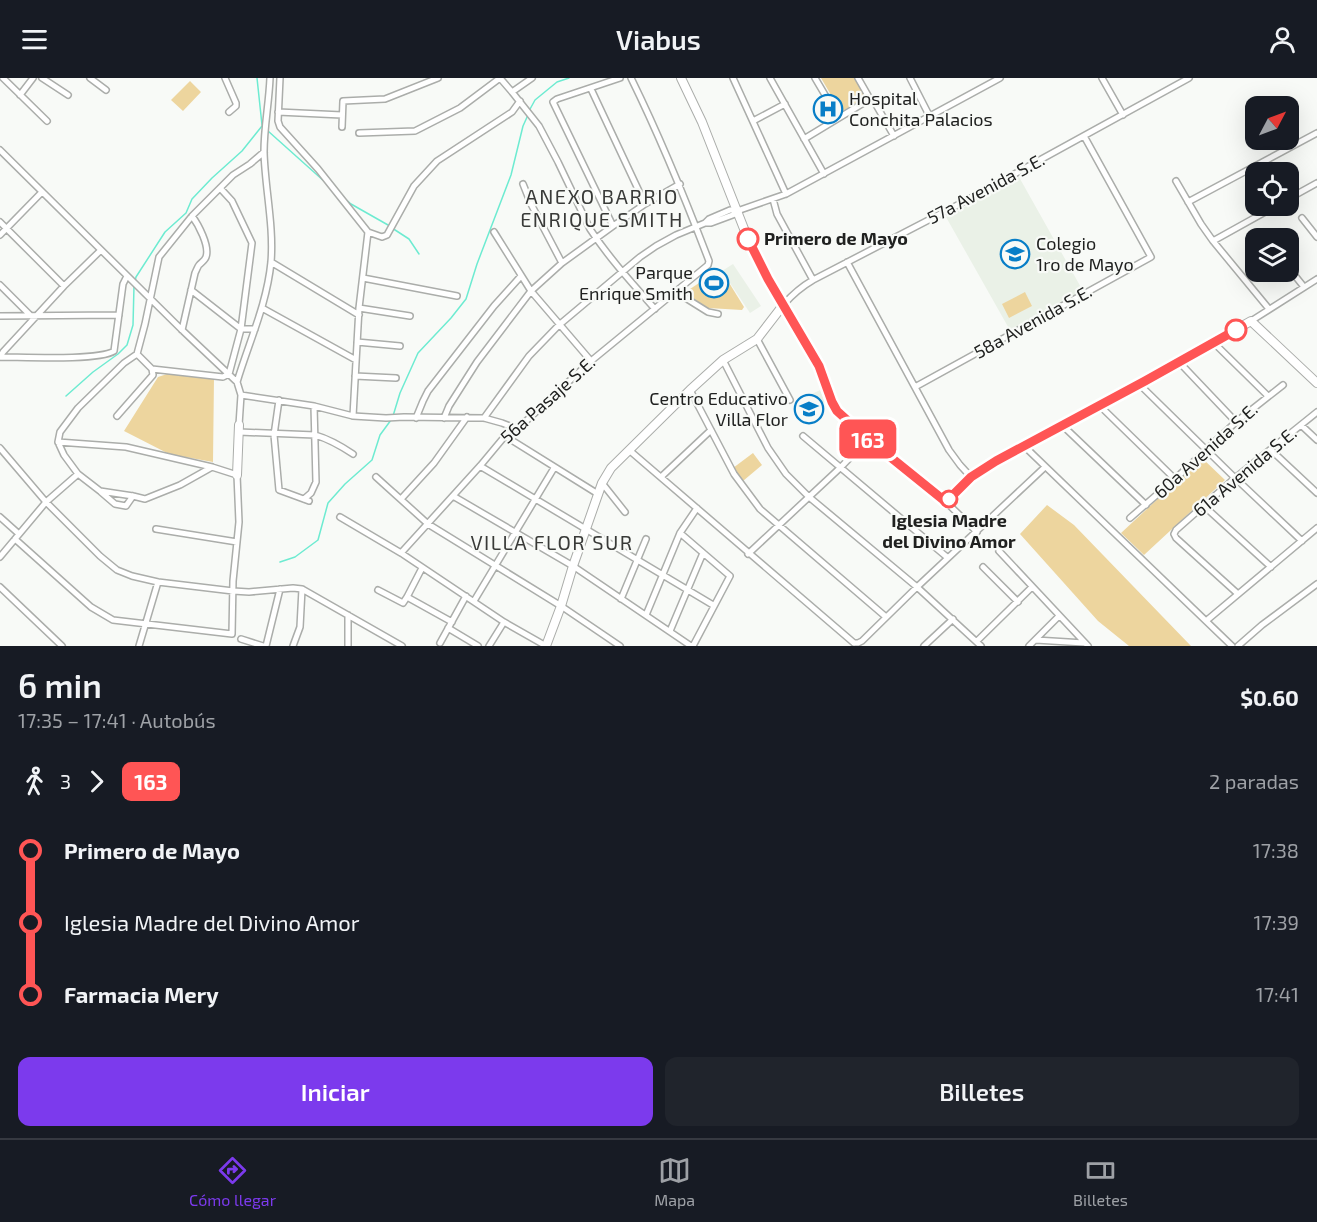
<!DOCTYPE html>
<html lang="es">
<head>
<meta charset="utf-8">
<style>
	:root { --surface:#171b24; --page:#20242c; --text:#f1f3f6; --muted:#9ea1a6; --line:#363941; --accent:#7c3aed }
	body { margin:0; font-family:"Exo 2",sans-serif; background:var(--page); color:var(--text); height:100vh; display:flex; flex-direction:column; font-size:22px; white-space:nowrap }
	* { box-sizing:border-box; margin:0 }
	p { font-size:20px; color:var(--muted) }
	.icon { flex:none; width:33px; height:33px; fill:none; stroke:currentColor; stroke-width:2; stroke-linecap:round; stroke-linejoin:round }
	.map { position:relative; height:568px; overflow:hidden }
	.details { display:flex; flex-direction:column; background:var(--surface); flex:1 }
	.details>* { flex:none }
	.badge { padding:0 12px; border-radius:9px; font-size:21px; line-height:39px }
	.needle { width:39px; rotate:49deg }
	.controls { position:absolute; left:1245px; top:18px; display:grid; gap:12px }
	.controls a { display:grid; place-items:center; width:54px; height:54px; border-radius:12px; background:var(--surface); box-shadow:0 6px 24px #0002; font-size:30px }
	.map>.badge { position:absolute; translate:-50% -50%; box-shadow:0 0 0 3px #fff }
	.legs { display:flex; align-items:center; gap:9px; height:66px; padding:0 18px; font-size:20px }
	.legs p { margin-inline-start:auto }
	.overview { display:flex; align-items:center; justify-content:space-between; height:102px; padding:0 18px }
	h1 { font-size:33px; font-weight:600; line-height:45px }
	.cta { display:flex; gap:12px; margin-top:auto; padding:12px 18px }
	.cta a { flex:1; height:69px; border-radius:12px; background:var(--accent); color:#fff; font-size:24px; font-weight:600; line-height:69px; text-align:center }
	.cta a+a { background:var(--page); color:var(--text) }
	ul { padding:0 18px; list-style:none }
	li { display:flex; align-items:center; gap:21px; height:72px; font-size:22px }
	li i { display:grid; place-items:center; width:9px; height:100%; margin:0 8px; background:currentColor }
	li i::after { content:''; width:15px; height:15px; margin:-8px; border:4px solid; border-radius:50%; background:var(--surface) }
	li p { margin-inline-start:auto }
	li:first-child i { background:linear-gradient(#0000 50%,currentColor 0) }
	li:last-child i { background:linear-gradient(currentColor 50%,#0000 0) }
	header { display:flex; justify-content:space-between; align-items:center; height:78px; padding:0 18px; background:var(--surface); font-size:27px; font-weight:600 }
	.tabs { display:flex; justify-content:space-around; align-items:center; height:84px; border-top:2px solid var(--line); background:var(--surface); font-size:16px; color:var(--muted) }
	.tabs a { display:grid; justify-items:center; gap:3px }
	.tabs .active { color:var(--accent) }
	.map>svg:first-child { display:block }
	.built { fill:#eaf1e7 }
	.green { fill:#edd59e }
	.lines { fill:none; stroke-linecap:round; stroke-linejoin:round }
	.stream { stroke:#6debd1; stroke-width:1.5 }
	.street-casing { stroke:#abadaa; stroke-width:8 }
	.secondary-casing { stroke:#abadaa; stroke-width:10 }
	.street { stroke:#fff; stroke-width:5 }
	.secondary { stroke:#fff; stroke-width:8 }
	.line-1-casing { stroke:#fff; stroke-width:14 }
	.line-1 { stroke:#f55; stroke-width:9 }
	.stop-1-dot { fill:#fff; stroke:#f55; stroke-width:3 }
	.labels { text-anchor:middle; stroke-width:4.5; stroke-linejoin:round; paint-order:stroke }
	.poi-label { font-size:18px; fill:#202120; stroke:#f8faf7; text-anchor:start }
	.street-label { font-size:18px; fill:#202120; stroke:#f8faf7 }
	.stop-label { font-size:18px; font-weight:bold; fill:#202120; stroke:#f8faf7; text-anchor:start }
	.neighbourhood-label { font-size:20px; letter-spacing:1.5px; fill:#393a38; stroke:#f8faf7 }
</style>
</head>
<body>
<header><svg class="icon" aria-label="menu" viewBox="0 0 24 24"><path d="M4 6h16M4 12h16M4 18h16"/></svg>Viabus<svg class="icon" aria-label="person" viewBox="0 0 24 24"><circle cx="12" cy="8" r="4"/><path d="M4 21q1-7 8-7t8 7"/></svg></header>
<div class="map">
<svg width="1317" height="568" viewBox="0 0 1317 568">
	<rect width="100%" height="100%" fill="#f8faf7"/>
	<path class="built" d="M1019 99 1083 213 1011 254 946 139Z
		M733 186 761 228 750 235 722 193Z
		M820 312 825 324 807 338 798 323Z"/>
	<path class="green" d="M821 0H855L866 19 841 34Z
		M190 3 201 14 183 33 171 22Z
		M714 195H723L744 229 742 232 708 230 684 215Z
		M1025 214 1032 228 1009 240 1002 226Z
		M173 294 214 299 213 384 169 376 124 353 158 299Z
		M753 375 762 387 743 403 733 390Z
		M1202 380 1225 402 1144 477 1121 455Z
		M1047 427 1074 447 1191 568H1129L1098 543 1020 456Z"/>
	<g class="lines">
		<path class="stream" d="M257 0 262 47
			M529 33 535 22 557 4 569 0
			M268 53 325 104
			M344 120 351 126 388 147
			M392 150 409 161 419 176
			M135 203 136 199 165 154 186 135 192 121 212 100 242 73 262 48
			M66 318 93 294 118 276 127 267 133 247 134 208
			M393 338 400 315 418 275 451 240 466 221 477 186 511 97 523 48 528 37
			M280 484 295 479 318 462 328 425 345 406 372 382 380 357 391 342"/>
		<g class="street-casing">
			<path id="street" d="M3 0 47 43
				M42 0 68 17
				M90 0 106 12
				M225 0 236 25V28L229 34
				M280 0 278 43 280 49 318 91 368 154 382 159 387 157 414 108 437 83 512 34 520 23
				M500 0 512 14 539 48 558 84 590 151C609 180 632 205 655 231
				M733 0 786 116
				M770 0 824 96
				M815 0 838 39
				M858 0 870 21 875 25 894 58
				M910 0 930 39
				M1102 0 1123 37
				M591 11 645 126
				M512 14 532 0
				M20 17 33 0
				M278 34 342 37
				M753 43 785 26
				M342 49 343 23 385 21 438 0
				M359 55 415 53 460 30 500 0
				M804 61 870 21
				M0 72 182 252 237 304 241 317 239 347
				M1176 103 1201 146 1213 163 1269 231
				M523 106 531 126 562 185
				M773 121 777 136 813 202
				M1288 121 1317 105
				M1188 124 1317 55
				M1302 140 1317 159
				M0 144 64 208
				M705 145H711L738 135 740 132 786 116 1000 0
				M613 148 553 24 557 21 620 0
				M494 154 531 213 591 283
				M0 157 42 114
				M1213 163 1276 128
				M271 184 359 237
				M847 184 949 372 960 387 971 399
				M1288 189 1304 209
				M363 200 457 218
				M0 207 30 237
				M191 212 241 251H255
				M676 214 708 234 718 236
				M784 226C793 216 801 209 813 202L969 121 1189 0
				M262 230 356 282
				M359 230 410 238
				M0 238 119 237
				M1251 243 1317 201
				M182 252 195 195C196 193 198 188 199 187 202 184 205 182 206 179 210 168 198 146 192 138
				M757 261 790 322
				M357 264 400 268
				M1214 265 1268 318
				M137 276 152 291 223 299 229 296 241 251 252 165 232 123 220 110
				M0 279C23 279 98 283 114 273L123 206 127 198
				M0 279 3 274 64 208 101 172
				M723 282 768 370 786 396 809 419 917 509 981 568
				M1179 284 1236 344
				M355 298 396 300
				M237 304C249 264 267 226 271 184 274 148 265 110 264 74 264 49 269 25 270 0
				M1139 306 1232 397 1302 463
				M915 309 1151 179 1084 58
				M690 312 734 396 760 431 886 539
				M241 317 314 328 353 338 386 340 404 339 484 340 502 345 515 350
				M279 322 274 357 279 412 309 423
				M1099 327 1175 401
				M117 338 153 297 152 291
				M353 338 359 230 368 154
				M416 340 423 323 428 313 494 228 521 198
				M444 340 449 328 477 284 531 213 562 185 613 148 645 126 680 106
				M484 340 529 278 559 247 640 179 656 168 676 157 705 145 709 141 730 132H740
				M1062 347 1146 427
				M1301 347 1317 362
				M239 354 315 357C329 361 341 368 353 376
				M505 358 598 416
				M803 358 948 480
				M1023 367 1232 568
				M0 370 46 424 100 478 117 492 132 498 158 504 233 513 249 514 293 510 302 511 402 568
				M629 372 854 565
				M1271 372 1317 415
				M480 388 713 527
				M212 389 180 407 145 421 133 418 100 413 78 396 64 377 58 364 60 354 78 330 124 285 137 276 145 246 159 179 192 138 233 97 250 86 264 74
				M376 399 428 446 561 528 620 568
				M661 399 711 352
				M602 405 625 434
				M101 414 115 426 126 428 133 418
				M453 418 573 488 691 568
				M304 421 311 415 316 404 314 328
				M401 421 434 385 467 339
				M946 424 977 454
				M1204 428 1271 489
				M0 439 19 456
				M340 439 401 475 504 544 546 568
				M1130 440 1175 401 1236 344 1283 307
				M156 451 237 464
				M680 455 730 498 693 568
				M15 461 91 529 113 542 232 556 233 503 239 444 237 397 212 389 126 369 58 364
				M999 473 1088 568
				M401 475 480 388 505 358 525 344 591 283 708 187 709 183C685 120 661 61 631 0
				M748 476 841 389 868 361
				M0 479 46 424 78 396
				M983 489 1018 524
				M0 509 62 568
				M378 512 403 525 407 519 422 490
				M1238 516 1176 460 1174 456 1176 452 1235 400 1317 334
				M407 519 452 544
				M621 521 646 461
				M474 523 554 390
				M348 537V568
				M646 537 680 455 697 430
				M1206 543 1317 450
				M448 550 478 568
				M670 553 703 475
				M241 561 263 568
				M1036 562 1084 565
				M977 563 1032 509
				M440 565 466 518
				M854 565H858L862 563 917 509 1045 389
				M139 568 158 504
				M266 568 280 511
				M293 568 300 549 302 511
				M489 568 504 544
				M924 568 953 541
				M1029 568 1059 538
				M1238 568 1262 547 1317 506"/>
		</g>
		<g class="secondary-casing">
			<path id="secondary" d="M681 0 702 44 748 161 775 213 784 226 819 288 832 324 837 333 868 361 946 424 971 399 996 383 1145 303 1251 243 1317 305
				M237 397 239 347
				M546 568 561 528 573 488 602 405 611 390 690 312 723 282 757 261 784 226"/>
		</g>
		<use href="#street" class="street"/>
		<use href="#secondary" class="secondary"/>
	</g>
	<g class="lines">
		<g class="line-1-casing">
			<path id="line-1" d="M748 161 768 201 819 288 832 324 837 333 868 361 946 424 971 399 996 383 1145 303 1236 252"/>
		</g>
		<use href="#line-1" class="line-1"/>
	</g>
	<defs>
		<g id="hospital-ring" transform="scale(1.5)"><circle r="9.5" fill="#f8faf7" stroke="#087ec7" stroke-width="1.5"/><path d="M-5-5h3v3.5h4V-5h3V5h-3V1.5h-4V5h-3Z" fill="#087ec7"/></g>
		<g id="school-ring" transform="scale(1.5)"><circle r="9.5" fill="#f8faf7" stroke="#087ec7" stroke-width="1.5"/><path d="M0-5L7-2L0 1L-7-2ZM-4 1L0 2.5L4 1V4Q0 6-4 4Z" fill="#087ec7"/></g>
		<g id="stadium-ring" transform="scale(1.5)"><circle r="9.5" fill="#f8faf7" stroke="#087ec7" stroke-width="1.5"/><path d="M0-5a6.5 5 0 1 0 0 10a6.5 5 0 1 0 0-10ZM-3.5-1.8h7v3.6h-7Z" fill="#087ec7"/></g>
	</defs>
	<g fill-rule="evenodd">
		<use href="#hospital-ring" x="828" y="31"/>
		<use href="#school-ring" x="1015" y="176"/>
		<use href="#stadium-ring" x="714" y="205"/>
		<use href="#school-ring" x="809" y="331"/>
	</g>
	<g class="stop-1-dot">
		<circle cx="748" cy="161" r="10"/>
		<circle cx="1236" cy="252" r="10"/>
		<circle cx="949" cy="421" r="8"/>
	</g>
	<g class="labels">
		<g class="poi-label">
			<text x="849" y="27">Hospital<tspan x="849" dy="21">Conchita Palacios</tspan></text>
			<text x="1036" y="172">Colegio<tspan x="1036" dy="21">1ro de Mayo</tspan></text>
			<text x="693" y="201" text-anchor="end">Parque<tspan x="693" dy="21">Enrique Smith</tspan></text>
			<text x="788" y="327" text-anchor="end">Centro Educativo<tspan x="788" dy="21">Villa Flor</tspan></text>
		</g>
		<g class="street-label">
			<text transform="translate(986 111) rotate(-28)" y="6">57a Avenida S.E.</text>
			<text transform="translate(1033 244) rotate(-29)" y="6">58a Avenida S.E.</text>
			<text transform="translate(548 322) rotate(-42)" y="6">56a Pasaje S.E.</text>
			<text transform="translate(1206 373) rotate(-42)" y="6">60a Avenida S.E.</text>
			<text transform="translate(1245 394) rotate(-40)" y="6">61a Avenida S.E.</text>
		</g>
		<g class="stop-label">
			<text x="764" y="167">Primero de Mayo</text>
			<text x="949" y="449" text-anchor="middle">Iglesia Madre<tspan x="949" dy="21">del Divino Amor</tspan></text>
		</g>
		<g class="neighbourhood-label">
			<text x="602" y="126">ANEXO BARRIO<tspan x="602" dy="23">ENRIQUE SMITH</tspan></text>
			<text x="552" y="472">VILLA FLOR SUR</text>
		</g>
	</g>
</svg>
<div class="controls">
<a><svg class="needle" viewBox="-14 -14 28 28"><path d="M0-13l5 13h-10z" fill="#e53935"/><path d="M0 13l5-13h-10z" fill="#9ea1a6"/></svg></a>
<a><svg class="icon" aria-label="locate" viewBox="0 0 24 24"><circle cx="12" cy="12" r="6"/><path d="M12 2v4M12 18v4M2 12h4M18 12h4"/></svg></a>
<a><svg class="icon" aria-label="layers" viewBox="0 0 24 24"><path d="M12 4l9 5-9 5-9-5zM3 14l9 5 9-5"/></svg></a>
</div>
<b class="badge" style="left:868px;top:361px;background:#f55;color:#fff">163</b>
</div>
<section class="details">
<div class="overview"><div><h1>6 min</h1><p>17:35 – 17:41 · Autobús</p></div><b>$0.60</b></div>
<div class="legs"><svg class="icon" aria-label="walk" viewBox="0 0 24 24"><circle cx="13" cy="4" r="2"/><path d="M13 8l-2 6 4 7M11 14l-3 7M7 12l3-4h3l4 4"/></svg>3<svg class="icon" aria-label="forward" viewBox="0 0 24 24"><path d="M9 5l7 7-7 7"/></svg><b class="badge" style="background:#f55;color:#fff">163</b><p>2 paradas</p></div>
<ul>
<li><i style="color:#f55"></i><b>Primero de Mayo</b><p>17:38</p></li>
<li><i style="color:#f55"></i><span>Iglesia Madre del Divino Amor</span><p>17:39</p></li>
<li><i style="color:#f55"></i><b>Farmacia Mery</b><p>17:41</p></li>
</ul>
<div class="cta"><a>Iniciar</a><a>Billetes</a></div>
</section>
<nav class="tabs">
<a class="active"><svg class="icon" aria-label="directions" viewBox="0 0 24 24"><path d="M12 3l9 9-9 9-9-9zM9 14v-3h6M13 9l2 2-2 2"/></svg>Cómo llegar</a>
<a><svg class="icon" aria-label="map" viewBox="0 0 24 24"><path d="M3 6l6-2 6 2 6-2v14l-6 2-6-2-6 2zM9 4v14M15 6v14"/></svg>Mapa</a>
<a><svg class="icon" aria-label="tickets" viewBox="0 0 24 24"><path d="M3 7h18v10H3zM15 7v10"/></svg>Billetes</a>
</nav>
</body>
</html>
